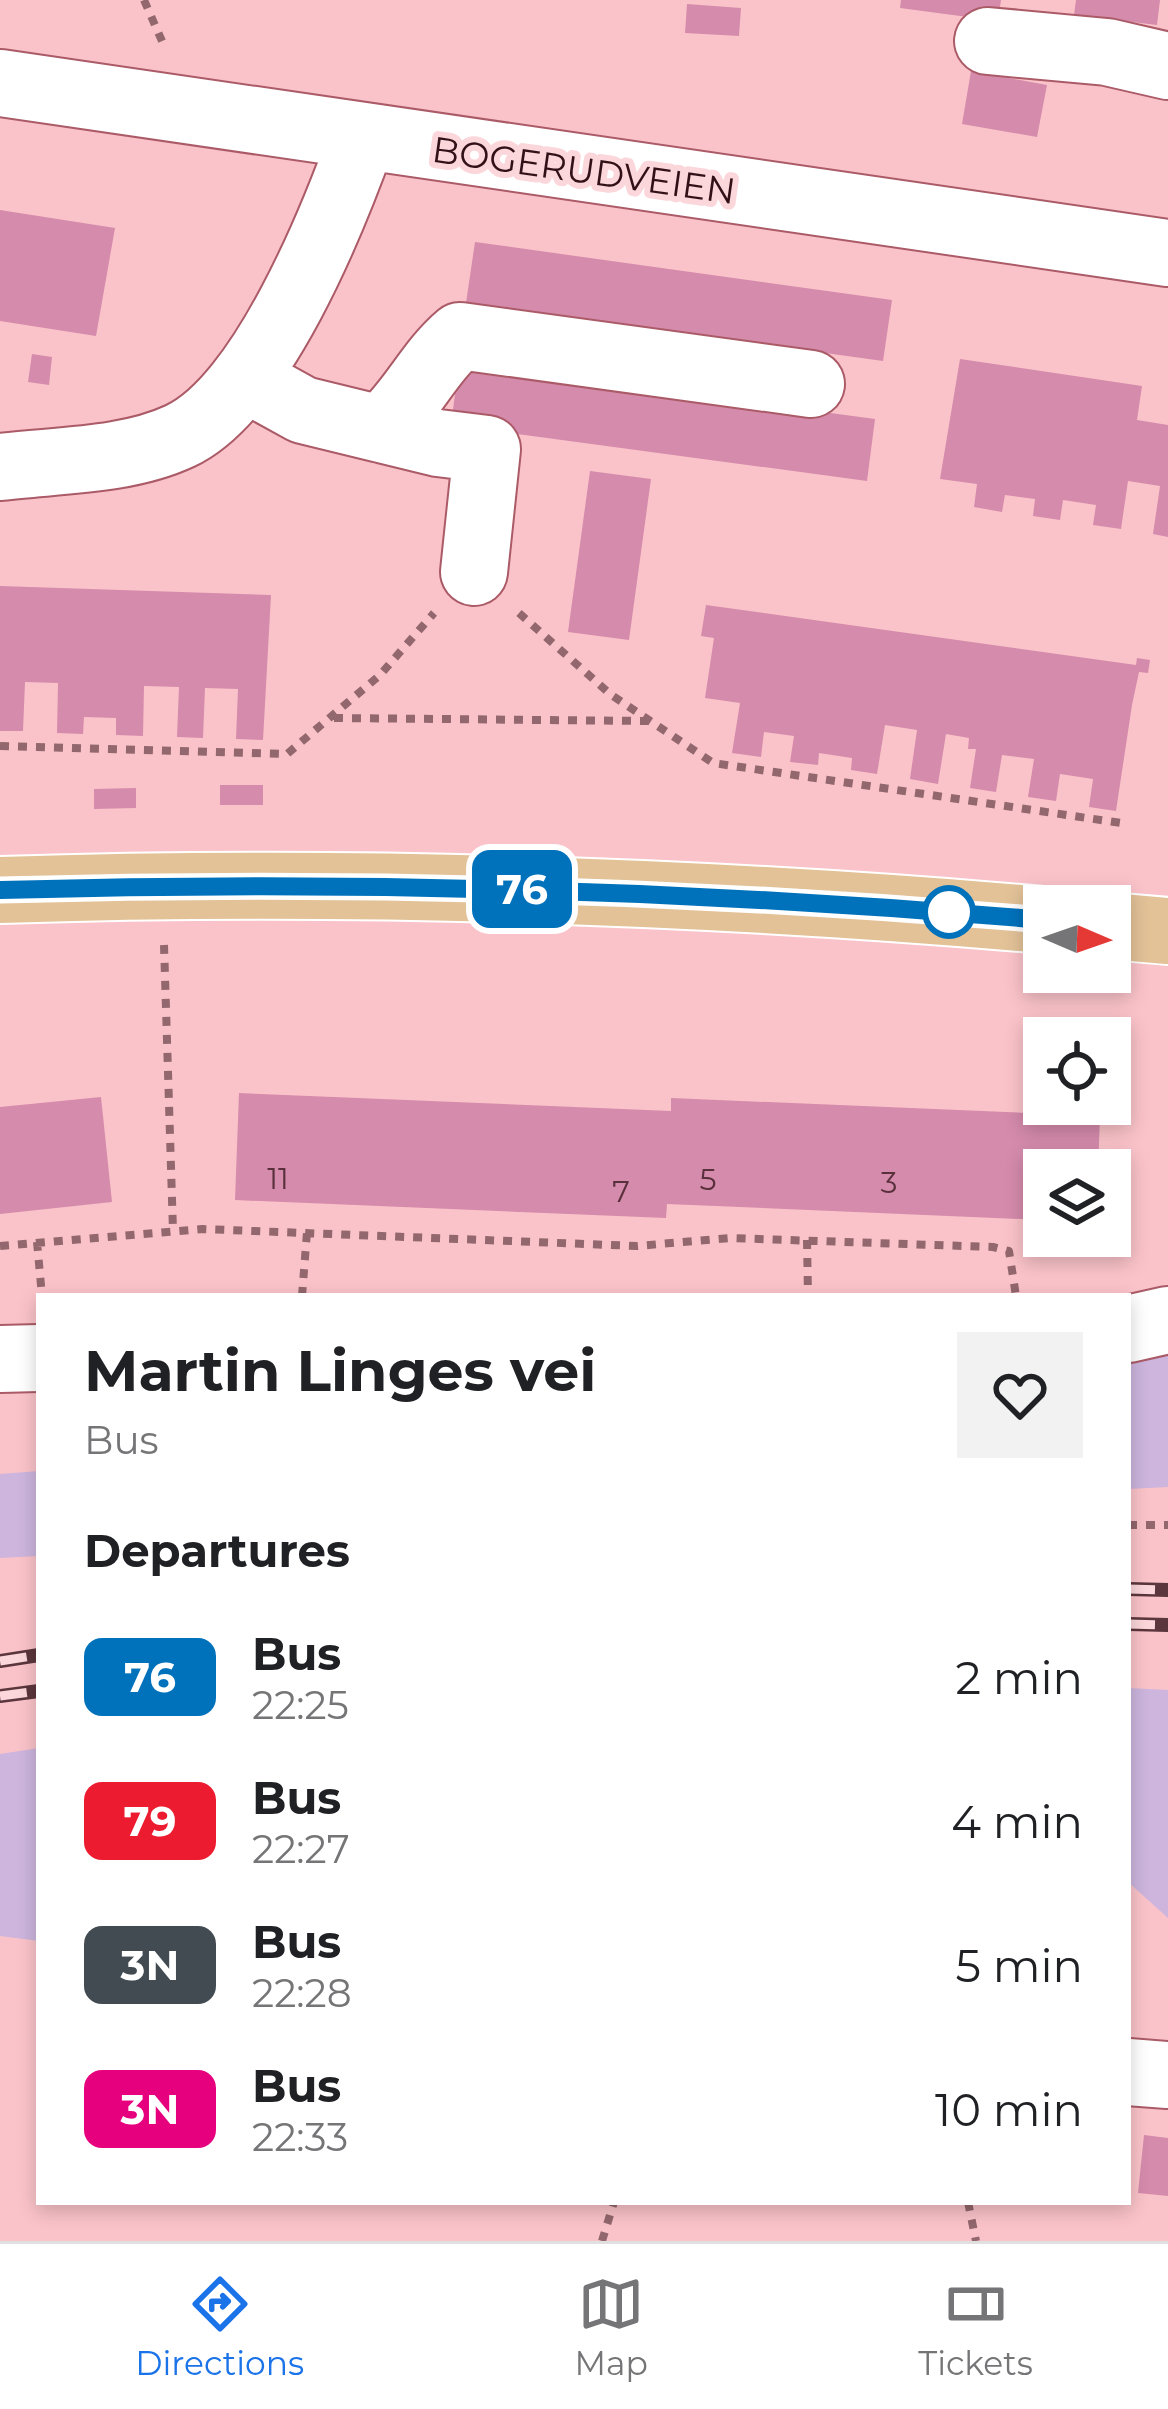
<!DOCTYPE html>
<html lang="en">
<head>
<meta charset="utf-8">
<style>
	:root { --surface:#fff; --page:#f2f2f2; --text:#202124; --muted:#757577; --line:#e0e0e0; --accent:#1a73e8 }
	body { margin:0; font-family:Montserrat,sans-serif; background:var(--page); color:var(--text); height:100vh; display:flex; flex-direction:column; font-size:45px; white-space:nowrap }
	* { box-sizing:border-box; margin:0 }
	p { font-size:39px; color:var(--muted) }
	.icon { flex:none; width:66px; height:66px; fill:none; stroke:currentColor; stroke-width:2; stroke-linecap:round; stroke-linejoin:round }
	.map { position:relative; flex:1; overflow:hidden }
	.sheet { position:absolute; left:36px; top:1293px; width:1095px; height:912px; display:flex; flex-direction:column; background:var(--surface); border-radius:0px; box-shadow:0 6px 18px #0003 }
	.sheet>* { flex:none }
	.badge { padding:0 24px; border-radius:18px; font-size:42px; line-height:78px }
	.needle { width:78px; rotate:92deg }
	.controls { position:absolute; left:1023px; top:885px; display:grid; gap:24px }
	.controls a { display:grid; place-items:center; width:108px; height:108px; border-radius:0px; background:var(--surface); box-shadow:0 6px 18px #0003; font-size:60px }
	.map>.badge { position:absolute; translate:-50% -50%; box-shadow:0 0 0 6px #fff }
	h2 { padding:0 48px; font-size:45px; line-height:108px }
	.round { display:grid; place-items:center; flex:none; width:126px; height:126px; border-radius:0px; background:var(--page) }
	.headline { display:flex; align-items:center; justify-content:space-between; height:204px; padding:0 48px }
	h1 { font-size:57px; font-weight:700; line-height:90px }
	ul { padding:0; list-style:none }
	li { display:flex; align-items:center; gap:36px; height:144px; padding:0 48px }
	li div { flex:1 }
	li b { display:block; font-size:45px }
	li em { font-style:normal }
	li .badge { min-width:132px; font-weight:700; text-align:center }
	.tabs { display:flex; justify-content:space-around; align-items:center; height:168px; border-top:3px solid var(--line); background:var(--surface); font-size:33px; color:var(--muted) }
	.tabs a { display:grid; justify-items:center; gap:6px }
	.tabs .selected { color:var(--accent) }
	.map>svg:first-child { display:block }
	.green { fill:#cdb5de }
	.building { fill:#d58bac }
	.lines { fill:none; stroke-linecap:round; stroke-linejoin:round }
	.minor-casing { stroke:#ab5b67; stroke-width:70 }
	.major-casing { stroke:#fff; stroke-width:70 }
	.path { stroke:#92676d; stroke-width:8; stroke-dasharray:9 9; stroke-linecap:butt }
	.minor { stroke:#fff; stroke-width:66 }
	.major { stroke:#e3c298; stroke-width:66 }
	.rail-casing { stroke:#5b363c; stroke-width:14 }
	.rail { stroke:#fbd6da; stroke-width:9; stroke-dasharray:27; stroke-linecap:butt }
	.line-casing { stroke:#fff; stroke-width:27 }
	.line { stroke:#0072bc; stroke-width:18 }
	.stop-dot { fill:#fff; stroke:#0072bc; stroke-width:6 }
	.labels { text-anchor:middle; stroke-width:12; stroke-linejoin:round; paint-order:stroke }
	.number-label { font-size:30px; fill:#5a303c }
	.street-label { font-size:36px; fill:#311117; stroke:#fbd6da }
</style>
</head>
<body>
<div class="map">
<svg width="1168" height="2241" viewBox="0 0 1168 2241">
	<rect width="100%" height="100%" fill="#fac3c9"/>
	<path class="green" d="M1168 1353V1487L1128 1489V1365Z
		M39 1471V1556L0 1558V1474Z
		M1128 1688 1168 1690V1918L1128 1882Z
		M39 1748V1941L0 1936V1754Z"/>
	<path class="building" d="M901 0H1001L998 21 900 8Z
		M1076 0H1160L1157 25 1074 15Z
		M687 4 741 8 739 36 685 33Z
		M971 71 1047 85 1037 137 962 124Z
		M0 210 115 228 96 336 0 321Z
		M475 242 892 300 883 361 466 303Z
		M32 354 52 357 49 385 28 382Z
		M960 359 1142 386 1137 420 1168 425V537L1153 534 1160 486 1128 481 1121 529 1093 525 1096 505 1063 500 1060 520 1033 516 1035 499 1005 495 1002 512 974 507 977 484 940 479Z
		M459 363 875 419 867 481 451 425Z
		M590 471 651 479 629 640 568 632Z
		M0 586 271 595 263 740 236 739 238 689 205 688 203 738 177 737 179 687 144 686 143 736 116 735V718L84 717 83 734 57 733 58 683 25 682 23 731H0Z
		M706 605 1136 665 1137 658 1150 660 1148 673 1139 672 1132 705 1116 811 1089 807 1093 779 1060 774 1056 801 1028 797 1034 759 1002 755 996 792 970 788 976 749H968L969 738 946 734 938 784 910 779 917 730 885 725 877 774 851 770 852 758 819 753 818 765 790 762 794 736 764 732 761 757 732 753 740 703 705 698 714 638 701 636Z
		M220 785H263V805H220Z
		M136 788V808L94 809V789Z
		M239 1093 671 1111V1098L1100 1116 1098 1170H1044V1220L667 1204 666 1218 235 1200Z
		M101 1097 112 1202 0 1214V1107Z
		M1144 2135 1168 2138V2196L1138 2193Z"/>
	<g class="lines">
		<g class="minor-casing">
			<path id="minor" d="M988 41 1107 52 1168 66
				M0 83 1168 253
				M247 379 303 410 438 443 487 449 474 572
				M381 429C413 400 429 362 460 336L811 384
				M0 467C58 460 127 461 180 436 262 398 333 220 363 136
				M1128 1329 1168 1320
				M0 1359 39 1358
				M1128 2072 1168 2075"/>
		</g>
		<g class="major-casing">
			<path id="major" d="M0 890C349 879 696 890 1044 920
				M1110 926 1168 931"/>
		</g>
		<path class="path" d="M144 0 165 48
			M519 613 610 694 713 763 1121 823
			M334 718 649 721
			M0 746 287 754 380 675 434 613
			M164 945 173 1231
			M807 1240 808 1296
			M37 1242 42 1296
			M0 1246 202 1229 637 1246 730 1238 993 1247 1009 1251 1016 1296
			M302 1296 307 1232
			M1128 1525H1168
			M968 2202 976 2241
			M602 2241 614 2202"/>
		<use href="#minor" class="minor"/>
		<use href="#major" class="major"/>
		<g class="rail-casing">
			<path id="rail" d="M1128 1589 1168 1590
				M1128 1624 1168 1625
				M0 1661 39 1655
				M0 1696 39 1691"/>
		</g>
		<use href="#rail" class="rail"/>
	</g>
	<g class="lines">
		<g class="line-casing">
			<path id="line" d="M0 890C349 880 696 890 1044 920"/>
		</g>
		<use href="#line" class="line"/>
	</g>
	<circle class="stop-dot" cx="949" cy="912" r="24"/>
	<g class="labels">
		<g class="number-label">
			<text x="278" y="1189">11</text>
			<text x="708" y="1190">5</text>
			<text x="889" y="1193">3</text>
			<text x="621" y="1202">7</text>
		</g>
		<g class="street-label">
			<text transform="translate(584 170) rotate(8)" y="13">BOGERUDVEIEN</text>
		</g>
	</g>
</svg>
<div class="controls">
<a><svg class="needle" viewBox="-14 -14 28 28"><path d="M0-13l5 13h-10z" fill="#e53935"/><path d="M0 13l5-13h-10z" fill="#757577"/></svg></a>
<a><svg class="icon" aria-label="locate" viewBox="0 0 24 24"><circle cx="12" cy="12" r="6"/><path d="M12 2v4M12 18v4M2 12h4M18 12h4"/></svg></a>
<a><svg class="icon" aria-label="layers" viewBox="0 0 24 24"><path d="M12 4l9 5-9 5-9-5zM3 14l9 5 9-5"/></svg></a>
</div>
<b class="badge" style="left:522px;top:889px;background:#0072bc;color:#fff">76</b>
<section class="sheet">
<div class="headline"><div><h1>Martin Linges vei</h1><p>Bus</p></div><a class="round"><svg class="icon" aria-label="heart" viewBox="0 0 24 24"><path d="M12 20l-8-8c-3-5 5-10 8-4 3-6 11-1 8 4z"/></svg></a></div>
<h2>Departures</h2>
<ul>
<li><span class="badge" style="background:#0072bc;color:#fff">76</span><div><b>Bus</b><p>22:25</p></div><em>2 min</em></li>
<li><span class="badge" style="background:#ed1b2f;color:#fff">79</span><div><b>Bus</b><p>22:27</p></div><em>4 min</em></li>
<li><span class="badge" style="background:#424a52;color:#fff">3N</span><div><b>Bus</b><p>22:28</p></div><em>5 min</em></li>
<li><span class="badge" style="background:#e6007e;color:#fff">3N</span><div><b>Bus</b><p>22:33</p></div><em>10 min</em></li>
</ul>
</section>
</div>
<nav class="tabs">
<a class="selected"><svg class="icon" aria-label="directions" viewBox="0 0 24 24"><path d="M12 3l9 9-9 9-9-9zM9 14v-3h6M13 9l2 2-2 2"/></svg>Directions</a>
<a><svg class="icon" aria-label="map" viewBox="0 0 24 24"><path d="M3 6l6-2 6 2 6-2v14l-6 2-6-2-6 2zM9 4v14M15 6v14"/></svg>Map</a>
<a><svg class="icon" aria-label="tickets" viewBox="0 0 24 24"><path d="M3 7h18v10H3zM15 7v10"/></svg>Tickets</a>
</nav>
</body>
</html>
